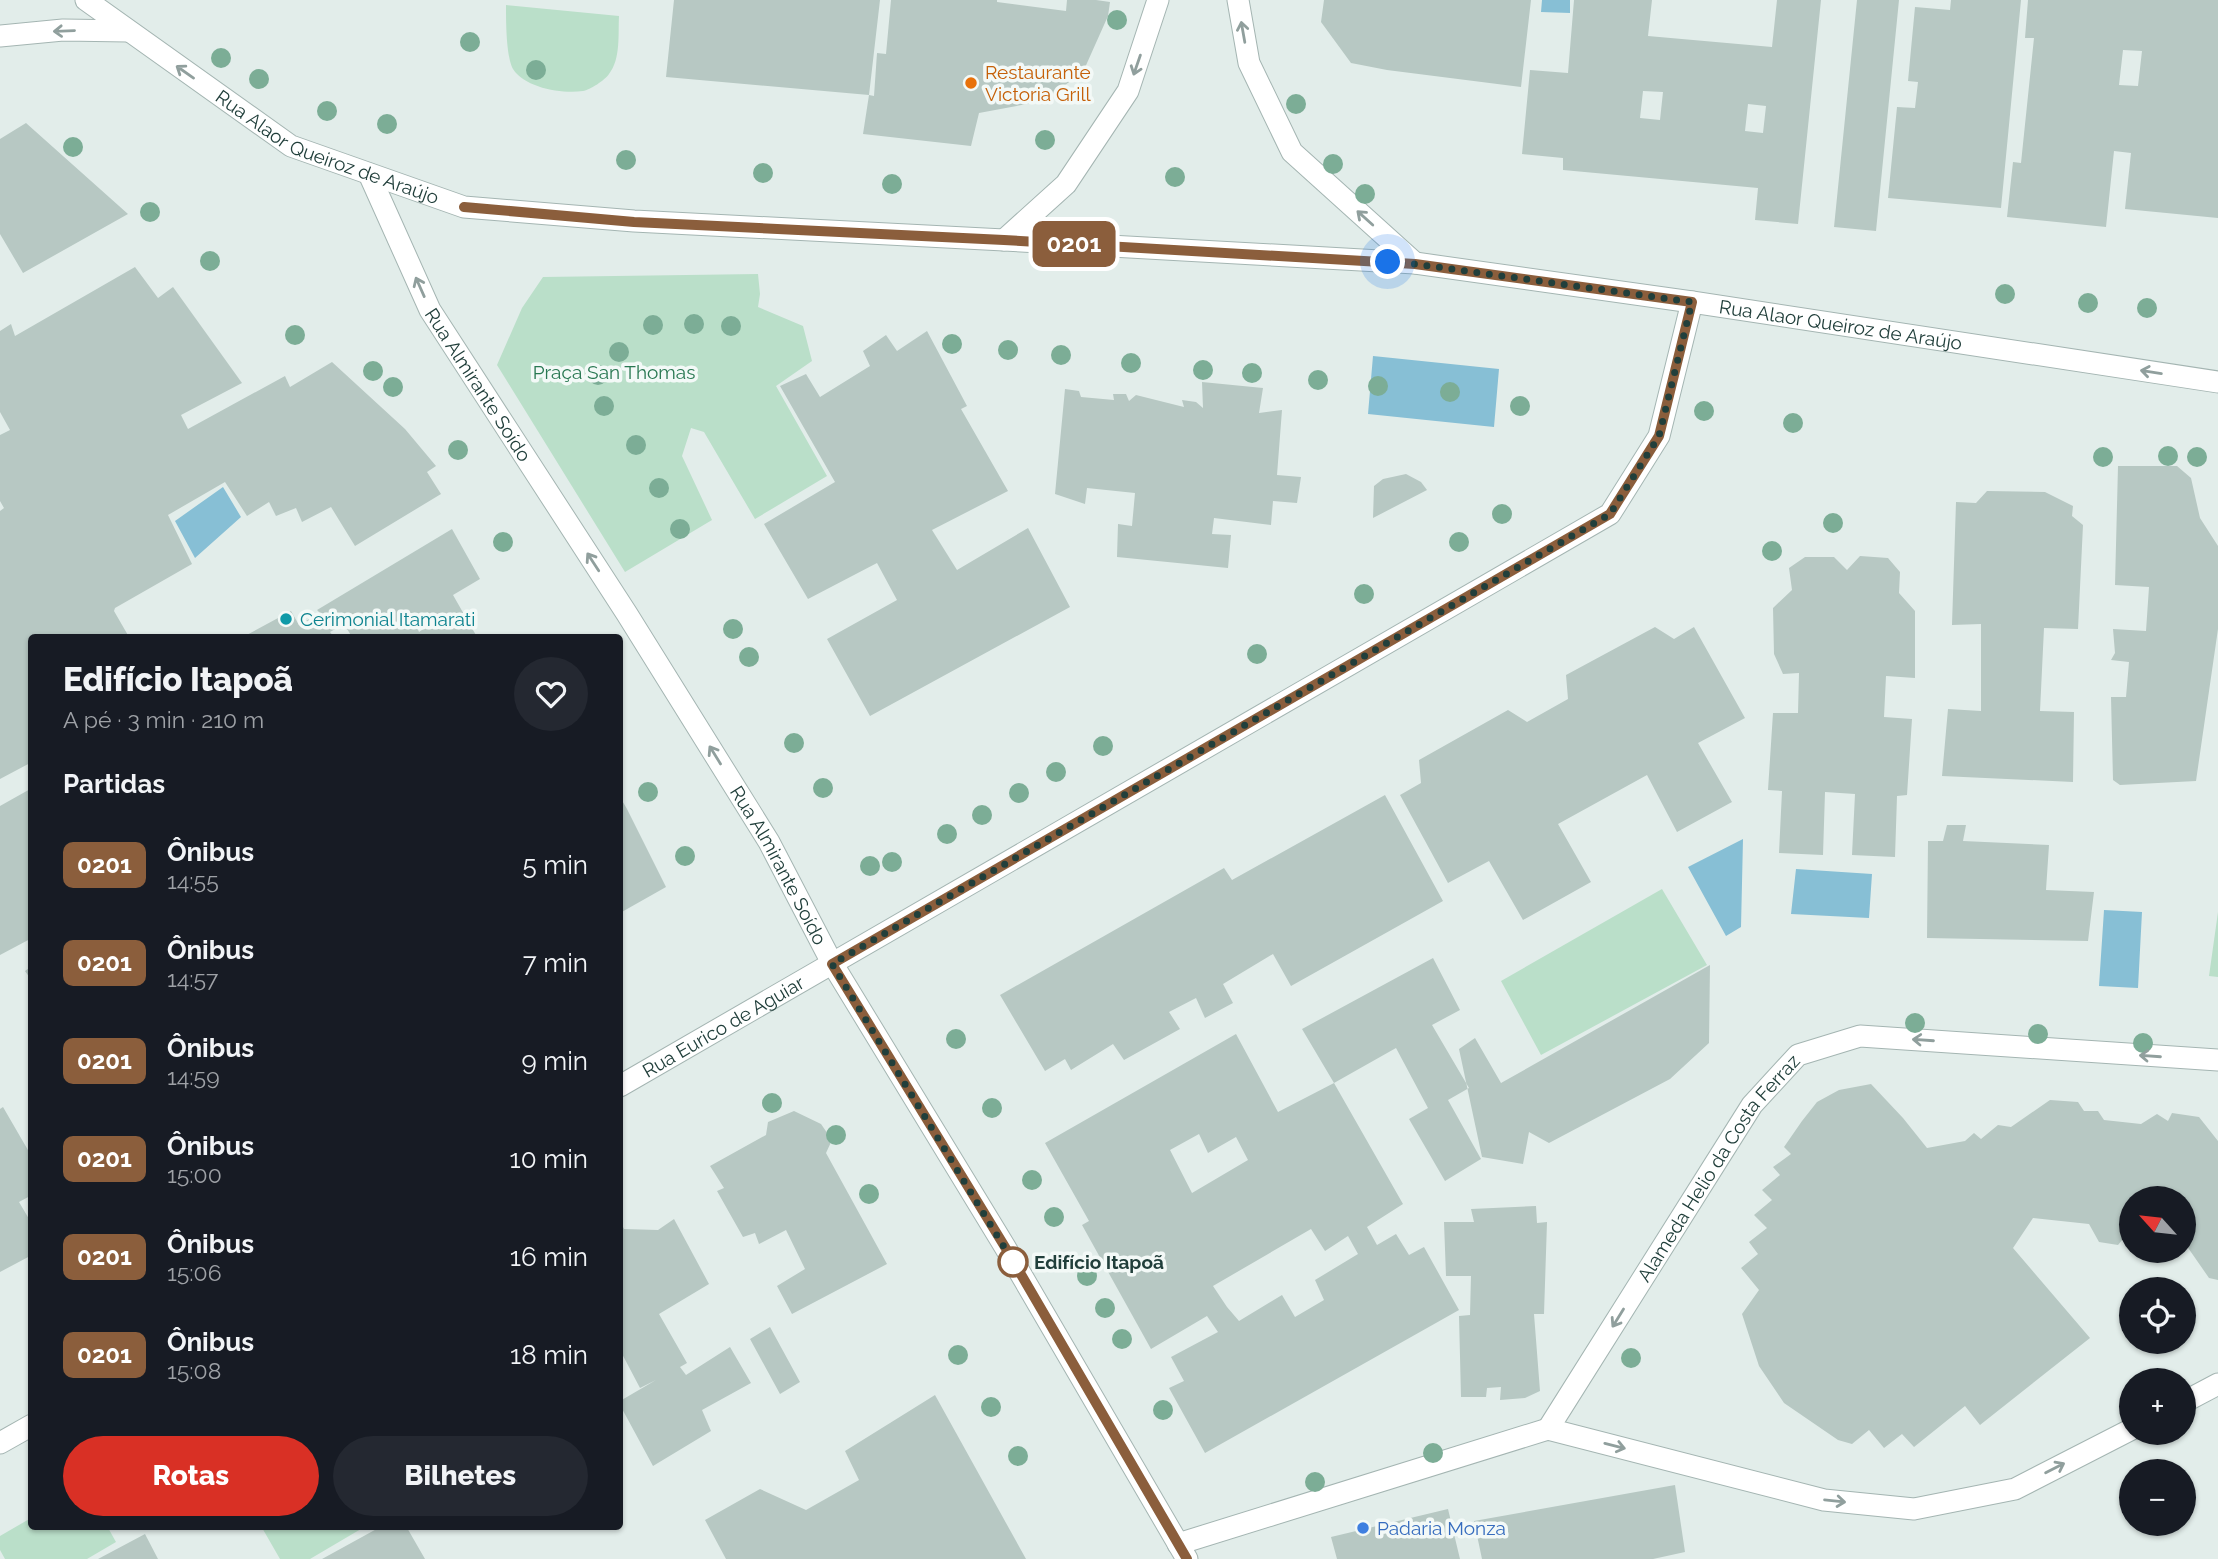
<!DOCTYPE html>
<html lang="pt">
<head>
<meta charset="utf-8">
<style>
	:root { --surface:#171b24; --page:#242831; --text:#f1f3f6; --muted:#9ea1a6; --accent:#d93025 }
	body { margin:0; font-family:Raleway,sans-serif; background:var(--page); color:var(--text); height:100vh; display:flex; flex-direction:column; font-size:26px; white-space:nowrap }
	* { box-sizing:border-box; margin:0 }
	p { font-size:23px; color:var(--muted) }
	.icon { flex:none; width:38px; height:38px; fill:none; stroke:currentColor; stroke-width:2; stroke-linecap:round; stroke-linejoin:round }
	.map { position:relative; flex:1; overflow:hidden }
	.sheet { position:absolute; left:28px; top:634px; width:595px; height:896px; display:flex; flex-direction:column; background:var(--surface); border-radius:7px; box-shadow:0 2px 5px #0004 }
	.sheet>* { flex:none }
	.badge { padding:0 14px; border-radius:10px; font-size:24px; line-height:46px }
	.needle { width:46px; rotate:297deg }
	.tools { position:absolute; left:2119px; top:1186px; display:grid; gap:14px }
	.tools a { display:grid; place-items:center; width:77px; height:77px; border-radius:50%; background:var(--surface); box-shadow:0 2px 5px #0004; font-size:35px }
	.you { position:absolute; width:35px; height:35px; margin:-18px; border:5px solid #fff; border-radius:50%; background:#1a73e8; box-shadow:0 0 0 10px #1a73e833 }
	.map>.badge { position:absolute; translate:-50% -50%; box-shadow:0 0 0 4px #fff }
	h2 { padding:0 35px; font-size:26px; line-height:63px }
	.round { display:grid; place-items:center; flex:none; width:74px; height:74px; border-radius:37px; background:var(--page) }
	.summary { display:flex; align-items:center; justify-content:space-between; height:119px; padding:0 35px }
	h1 { font-size:33px; font-weight:800; line-height:52px }
	.cta { display:flex; gap:14px; margin-top:auto; padding:14px 35px }
	.cta a { flex:1; height:80px; border-radius:42px; background:var(--accent); color:#fff; font-size:28px; font-weight:800; line-height:80px; text-align:center }
	.cta a+a { background:var(--page); color:var(--text) }
	ul { padding:0; list-style:none }
	li { display:flex; align-items:center; gap:21px; height:98px; padding:0 35px }
	li div { flex:1 }
	li b { display:block; font-size:26px }
	li em { font-style:normal }
	li .badge { min-width:77px; font-weight:700; text-align:center }
	.map>svg:first-child { display:block }
	.green { fill:#badfc9 }
	.water { fill:#87bfd5 }
	.building { fill:#b7c8c3; fill-rule:evenodd }
	.lines { fill:none; stroke-linecap:round; stroke-linejoin:round }
	.street-casing { stroke:#a4b5b2; stroke-width:23 }
	.street { stroke:#fff; stroke-width:21 }
	.tree { fill:#7cad96 }
	.oneway { stroke:#909f9d }
	.line-casing { stroke:#fff; stroke-width:16 }
	.line { stroke:#8b5e3c; stroke-width:10 }
	.walk { stroke:#213f3b; stroke-width:7; stroke-dasharray:0 12.6 }
	.food-dot { fill:#e8710a; stroke:#f3f9f7; stroke-width:2.5 }
	.culture-dot { fill:#0f9aa8; stroke:#f3f9f7; stroke-width:2.5 }
	.stop-dot { fill:#fff; stroke:#8b5e3c; stroke-width:3.5 }
	.shop-dot { fill:#3f7fe0; stroke:#f3f9f7; stroke-width:2.5 }
	.labels { text-anchor:middle; stroke-width:7; stroke-linejoin:round; paint-order:stroke }
	.food-label { font-size:19px; fill:#c56008; stroke:#f3f9f7; text-anchor:start }
	.street-label { font-size:19px; fill:#213f3b; stroke:#f3f9f7 }
	.park-label { font-size:19px; fill:#297852; stroke:#f3f9f7 }
	.culture-label { font-size:19px; fill:#0d838f; stroke:#f3f9f7; text-anchor:start }
	.stop-label { font-size:19px; font-weight:bold; fill:#213f3b; stroke:#f3f9f7; text-anchor:start }
	.shop-label { font-size:19px; fill:#366cbe; stroke:#f3f9f7; text-anchor:start }
</style>
</head>
<body>
<div class="map">
<svg width="2218" height="1559" viewBox="0 0 2218 1559">
	<rect width="100%" height="100%" fill="#e2edea"/>
	<path class="green" d="M506 5 619 16C618 34 621 59 609 74 605 80 590 90 583 91 562 94 525 88 513 69 506 56 506 20 506 5Z
		M758 274 760 294 758 307 803 326 812 361 776 386 827 476 755 519 704 432 691 428 682 456 712 520 625 572 497 365 522 308 543 277Z
		M1662 889 1707 965 1541 1055 1501 981Z
		M2218 912V977L2209 976Z
		M31 1518 32 1526H107L116 1542 87 1559H5L0 1550V1536Z
		M261 1526H366L310 1559H280Z"/>
	<path class="water" d="M1542 0H1570V13L1541 12Z
		M1373 356 1499 369 1494 427 1368 414Z
		M223 487 241 517 195 558 175 521Z
		M1743 839 1741 927 1726 936 1688 867Z
		M1796 869 1872 874 1869 918 1791 914Z
		M2104 910 2142 912 2138 988 2099 986Z"/>
	<path class="building" d="M674 0H880L869 95 666 77Z
		M891 0H997V2L1066 11 1067 0H1096L1110 2 1108 16 1083 72 1043 101 979 113 971 146 863 134 869 95 874 96 877 53 886 54Z
		M1324 0H1531L1521 87 1387 70 1351 63 1321 22Z
		M1574 0H1652L1648 36 1772 47 1777 0H1821L1798 224 1755 220 1758 188 1563 170V158L1522 154 1530 70 1568 73ZM1643 91 1663 92 1660 120 1640 118ZM1748 104 1766 106 1763 133 1745 131Z
		M1857 0H1899L1876 231 1834 227Z
		M1951 0H2021L2001 208 1888 198 1897 107 1915 108 1918 82 1908 81 1915 7 1950 10Z
		M2028 0H2218V218L2125 209 2131 153 2114 151 2106 227 2007 217 2013 162 2021 163 2034 38H2025ZM2123 50 2142 51 2138 86 2119 85Z
		M26 123 128 214 23 273 0 234V139Z
		M135 267 158 298 173 287 242 383 181 415 188 429 285 376 290 387 332 362 405 429 436 466 427 472 441 494 355 546 331 507 302 522 296 508 276 516 269 502 247 516 225 482 168 515 192 564 115 608 114 611 129 637H32V762L0 779V511L4 508 0 501V435L10 430 0 412V331L11 324 15 336Z
		M927 331 967 406 961 409 1008 491 932 530 957 570 1028 528 1070 607 870 716 827 639 897 600 877 563 808 599 764 524 835 482 780 386 806 374 820 397 870 366 863 351 886 335 897 351Z
		M1202 382 1263 388 1259 413 1282 410 1277 475 1301 477 1297 503 1273 501 1271 525 1214 518 1212 534 1231 535 1228 568 1117 557 1118 524 1132 526 1135 493 1087 488 1085 504 1055 494 1065 389 1079 391 1081 397 1114 400 1113 394H1126L1129 401 1136 395 1184 407 1182 400 1196 402 1203 408Z
		M2118 466H2177L2191 478 2200 518 2218 546V629L2196 781 2120 785 2113 780 2111 697H2126L2129 662 2111 660 2115 653 2113 629 2146 631 2149 587 2115 585Z
		M1406 474 1421 482 1427 490 1373 518 1374 486 1383 479Z
		M1987 491 2045 492 2073 506 2072 516 2083 525 2078 629 2044 628 2040 711 2074 712 2073 782 1942 776 1948 709 1981 711V624L1952 625 1956 502 1976 503Z
		M452 529 480 579 453 595 477 637H352L344 624 330 632 334 637H243L291 611 299 625 320 613 317 610ZM428 612 432 623 419 632 414 620Z
		M1860 556 1888 558 1900 572 1899 593 1915 611V678L1886 676 1884 717 1912 719 1907 795 1897 796 1895 857 1852 855 1855 794 1825 792 1823 855 1779 853 1782 791 1768 790 1773 713H1798L1799 673 1783 674 1774 654 1773 608 1792 590 1789 568 1805 557H1834L1847 570Z
		M1655 627 1674 639 1694 627 1745 718 1698 743 1732 802 1677 832 1647 775 1558 824 1591 882 1523 920 1489 861 1448 883 1400 795 1421 783 1419 760 1508 710 1527 722 1568 699 1566 675Z
		M32 788V938L0 955V806Z
		M1385 795 1443 901 1291 986 1273 954 1223 984 1233 1003 1205 1018 1196 998 1169 1012 1180 1029 1124 1060 1113 1044 1071 1070 1065 1059 1045 1071 1000 995 1224 868 1232 880Z
		M620 797 627 809 666 887 620 913Z
		M1947 825H1966L1963 841 2049 845 2046 890 2094 892 2088 941 1927 938 1928 841H1943Z
		M1433 958 1460 1010 1432 1025 1469 1088 1448 1100 1481 1159 1445 1181 1409 1119 1428 1108 1396 1048 1334 1083 1302 1029Z
		M1710 965 1709 1043 1670 1079 1549 1143 1529 1132 1523 1164 1482 1157 1459 1049 1475 1038 1501 1083Z
		M32 966V981L25 971Z
		M1236 1034 1278 1112 1334 1083 1403 1204 1367 1227 1377 1245 1396 1234 1409 1255 1424 1247 1459 1310 1205 1453 1169 1388 1184 1381 1171 1357 1218 1332 1207 1316 1151 1349 1082 1225 1089 1221 1045 1143ZM1199 1134 1208 1153 1236 1137 1248 1160 1192 1193 1170 1150ZM1311 1229 1325 1251 1348 1236 1358 1254 1315 1280 1324 1300 1295 1317 1282 1295 1239 1321 1227 1307 1213 1286Z
		M1871 1084 1903 1118 1927 1148 1965 1141 1974 1133 1981 1139 1998 1125 2011 1127 2050 1100 2078 1102 2084 1111H2098L2104 1120 2141 1124 2157 1114 2168 1121 2172 1113 2199 1117 2218 1141V1280L2209 1278 2184 1242V1199H2132V1228L2118 1245 2099 1242 2089 1224 2033 1218 2013 1248 2090 1338 1980 1425 1965 1406 1914 1447 1902 1434 1884 1448 1869 1430 1852 1444 1838 1440 1784 1403 1759 1366 1742 1314 1759 1290 1741 1268 1758 1254 1749 1242 1767 1228 1754 1215 1772 1200 1762 1190 1780 1175 1773 1167 1791 1154 1784 1147 1802 1121 1817 1102 1839 1090Z
		M3 1107 32 1157V1195L19 1202 32 1224V1255L0 1272V1109Z
		M794 1111 821 1124 832 1140 826 1153 887 1264 792 1314 777 1286 805 1269 786 1230 759 1244 755 1233 743 1237 717 1191 724 1188 710 1166 766 1135 768 1122Z
		M1536 1206 1537 1223 1547 1222 1544 1314H1534L1540 1391 1525 1398 1500 1400 1501 1387 1487 1388 1486 1397H1461L1459 1316 1470 1315 1471 1276H1446L1444 1222H1474L1471 1209Z
		M674 1219 709 1284 659 1314 687 1363 680 1367 686 1375 730 1347 751 1383 702 1410 711 1431 653 1466 620 1405V1401L656 1380 640 1388 620 1350V1221L624 1229 658 1230Z
		M770 1327 800 1382 780 1394 750 1339Z
		M935 1395 1026 1559H726L705 1520 760 1489 806 1510 859 1480 845 1451Z
		M1675 1485 1685 1552 1653 1559H1482L1474 1521Z
		M1448 1509 1460 1559H1337L1331 1537Z
		M382 1526H406L425 1559H322Z
		M145 1534 158 1559H98Z"/>
	<g class="lines">
		<g class="street-casing">
			<g id="street">
				<path id="s1" d="M86 0 291 146 464 207 634 221 1004 240 1415 263 1692 302 2218 382"/>
				<path d="M1238 0 1249 63 1292 152 1415 263"/>
				<path d="M0 36 63 30 128 31"/>
				<path id="s2" d="M369 174 430 310 627 614 769 842 832 963 1005 1247 1187 1559"/>
				<path d="M1004 240 1066 184 1128 91 1158 0"/>
				<path id="s3" d="M620 1086 1610 514 1659 436 1692 302"/>
				<path d="M2184 1402 2218 1384"/>
				<path id="s4" d="M1548 1429 1752 1105 1798 1055 1860 1036 2218 1060"/>
				<path d="M0 1443 32 1425"/>
				<path d="M1178 1544 1548 1429 1824 1500 1914 1509 2015 1489 2132 1429"/>
			</g>
		</g>
		<use href="#street" class="street"/>
	</g>
	<g class="tree">
		<circle cx="1117" cy="20" r="10"/>
		<circle cx="470" cy="42" r="10"/>
		<circle cx="221" cy="58" r="10"/>
		<circle cx="536" cy="70" r="10"/>
		<circle cx="259" cy="79" r="10"/>
		<circle cx="1296" cy="104" r="10"/>
		<circle cx="327" cy="111" r="10"/>
		<circle cx="387" cy="124" r="10"/>
		<circle cx="1045" cy="140" r="10"/>
		<circle cx="73" cy="147" r="10"/>
		<circle cx="626" cy="160" r="10"/>
		<circle cx="1333" cy="164" r="10"/>
		<circle cx="763" cy="173" r="10"/>
		<circle cx="1175" cy="177" r="10"/>
		<circle cx="892" cy="184" r="10"/>
		<circle cx="1365" cy="194" r="10"/>
		<circle cx="150" cy="212" r="10"/>
		<circle cx="210" cy="261" r="10"/>
		<circle cx="2005" cy="294" r="10"/>
		<circle cx="2088" cy="303" r="10"/>
		<circle cx="2147" cy="308" r="10"/>
		<circle cx="694" cy="324" r="10"/>
		<circle cx="653" cy="325" r="10"/>
		<circle cx="731" cy="326" r="10"/>
		<circle cx="295" cy="335" r="10"/>
		<circle cx="952" cy="344" r="10"/>
		<circle cx="1008" cy="350" r="10"/>
		<circle cx="619" cy="352" r="10"/>
		<circle cx="1061" cy="355" r="10"/>
		<circle cx="1131" cy="363" r="10"/>
		<circle cx="1203" cy="370" r="10"/>
		<circle cx="373" cy="371" r="10"/>
		<circle cx="1252" cy="373" r="10"/>
		<circle cx="598" cy="375" r="10"/>
		<circle cx="1318" cy="380" r="10"/>
		<circle cx="1378" cy="386" r="10"/>
		<circle cx="393" cy="387" r="10"/>
		<circle cx="1450" cy="392" r="10"/>
		<circle cx="604" cy="406" r="10"/>
		<circle cx="1520" cy="406" r="10"/>
		<circle cx="1704" cy="411" r="10"/>
		<circle cx="1793" cy="423" r="10"/>
		<circle cx="636" cy="445" r="10"/>
		<circle cx="458" cy="450" r="10"/>
		<circle cx="2168" cy="456" r="10"/>
		<circle cx="2103" cy="457" r="10"/>
		<circle cx="2197" cy="457" r="10"/>
		<circle cx="659" cy="488" r="10"/>
		<circle cx="1502" cy="514" r="10"/>
		<circle cx="1833" cy="523" r="10"/>
		<circle cx="680" cy="529" r="10"/>
		<circle cx="503" cy="542" r="10"/>
		<circle cx="1459" cy="542" r="10"/>
		<circle cx="1772" cy="551" r="10"/>
		<circle cx="1364" cy="594" r="10"/>
		<circle cx="733" cy="629" r="10"/>
		<circle cx="1257" cy="654" r="10"/>
		<circle cx="749" cy="657" r="10"/>
		<circle cx="794" cy="743" r="10"/>
		<circle cx="1103" cy="746" r="10"/>
		<circle cx="1056" cy="772" r="10"/>
		<circle cx="823" cy="788" r="10"/>
		<circle cx="648" cy="792" r="10"/>
		<circle cx="1019" cy="793" r="10"/>
		<circle cx="982" cy="815" r="10"/>
		<circle cx="947" cy="834" r="10"/>
		<circle cx="685" cy="856" r="10"/>
		<circle cx="892" cy="862" r="10"/>
		<circle cx="870" cy="866" r="10"/>
		<circle cx="1915" cy="1023" r="10"/>
		<circle cx="2038" cy="1034" r="10"/>
		<circle cx="956" cy="1039" r="10"/>
		<circle cx="2143" cy="1043" r="10"/>
		<circle cx="772" cy="1103" r="10"/>
		<circle cx="992" cy="1108" r="10"/>
		<circle cx="836" cy="1135" r="10"/>
		<circle cx="1032" cy="1180" r="10"/>
		<circle cx="869" cy="1194" r="10"/>
		<circle cx="1054" cy="1217" r="10"/>
		<circle cx="1087" cy="1276" r="10"/>
		<circle cx="1105" cy="1308" r="10"/>
		<circle cx="1122" cy="1339" r="10"/>
		<circle cx="958" cy="1355" r="10"/>
		<circle cx="1631" cy="1358" r="10"/>
		<circle cx="991" cy="1407" r="10"/>
		<circle cx="1163" cy="1410" r="10"/>
		<circle cx="1433" cy="1453" r="10"/>
		<circle cx="1018" cy="1456" r="10"/>
		<circle cx="1315" cy="1482" r="10"/>
	</g>
	<defs><path id="oneway-shaft" d="M-6 0H5M1.5-3L5.5 0L1.5 3" fill="none" stroke-width="1.6" stroke-linecap="round" stroke-linejoin="round" transform="scale(1.75)"/></defs>
	<g class="oneway">
		<use href="#oneway-shaft" transform="translate(64 31) rotate(178)"/>
		<use href="#oneway-shaft" transform="translate(1243 32) rotate(-100)"/>
		<use href="#oneway-shaft" transform="translate(1137 65) rotate(109)"/>
		<use href="#oneway-shaft" transform="translate(185 72) rotate(-145)"/>
		<use href="#oneway-shaft" transform="translate(1365 218) rotate(-138)"/>
		<use href="#oneway-shaft" transform="translate(420 287) rotate(-114)"/>
		<use href="#oneway-shaft" transform="translate(2151 372) rotate(-171)"/>
		<use href="#oneway-shaft" transform="translate(593 562) rotate(-123)"/>
		<use href="#oneway-shaft" transform="translate(715 755) rotate(-122)"/>
		<use href="#oneway-shaft" transform="translate(1923 1040) rotate(-176)"/>
		<use href="#oneway-shaft" transform="translate(2150 1056) rotate(-176)"/>
		<use href="#oneway-shaft" transform="translate(1618 1318) rotate(122)"/>
		<use href="#oneway-shaft" transform="translate(1615 1446) rotate(14)"/>
		<use href="#oneway-shaft" transform="translate(2055 1468) rotate(-27)"/>
		<use href="#oneway-shaft" transform="translate(1835 1501) rotate(6)"/>
	</g>
	<g class="lines">
		<g class="line-casing">
			<path id="line" d="M464 207 634 222 1004 240 1415 264 1692 302 1659 436 1610 514 832 964 1005 1247 1187 1559"/>
		</g>
		<use href="#line" class="line"/>
		<path class="walk" d="M1013 1262 1018 1270 832 964 1610 514 1659 436 1692 302 1415 264 1388 262"/>
	</g>
	<circle class="food-dot" cx="971" cy="83" r="7"/>
	<circle class="culture-dot" cx="286" cy="619" r="7"/>
	<circle class="stop-dot" cx="1013" cy="1262" r="14"/>
	<circle class="shop-dot" cx="1363" cy="1528" r="7"/>
	<g class="labels">
		<g class="food-label">
			<text x="985" y="79">Restaurante<tspan x="985" dy="22">Victoria Grill</tspan></text>
		</g>
		<g class="street-label">
			<text dy="7" stroke="none"><textPath href="#s1" startOffset="285">Rua Alaor Queiroz de Araújo</textPath></text>
			<text dy="7" stroke="none"><textPath href="#s1" startOffset="1818">Rua Alaor Queiroz de Araújo</textPath></text>
			<text dy="7" stroke="none"><textPath href="#s2" startOffset="238">Rua Almirante Soído</textPath></text>
			<text dy="7" stroke="none"><textPath href="#s2" startOffset="805">Rua Almirante Soído</textPath></text>
			<text dy="7" stroke="none"><textPath href="#s3" startOffset="119">Rua Eurico de Aguiar</textPath></text>
			<text dy="7" stroke="none"><textPath href="#s4" startOffset="312">Alameda Helio da Costa Ferraz</textPath></text>
		</g>
		<g class="park-label">
			<text x="614" y="379">Praça San Thomas</text>
		</g>
		<g class="culture-label">
			<text x="300" y="626">Cerimonial Itamarati</text>
		</g>
		<g class="stop-label">
			<text x="1034" y="1269">Edifício Itapoã</text>
		</g>
		<g class="shop-label">
			<text x="1377" y="1535">Padaria Monza</text>
		</g>
	</g>
</svg>
<div class="tools">
<a><svg class="needle" viewBox="-14 -14 28 28"><path d="M0-13l5 13h-10z" fill="#e53935"/><path d="M0 13l5-13h-10z" fill="#9ea1a6"/></svg></a>
<a><svg class="icon" aria-label="locate" viewBox="0 0 24 24"><circle cx="12" cy="12" r="6"/><path d="M12 2v4M12 18v4M2 12h4M18 12h4"/></svg></a>
<a>+</a>
<a>−</a>
</div>
<div class="you" style="left:1388px;top:262px"></div>
<b class="badge" style="left:1074px;top:244px;background:#8b5e3c;color:#fff">0201</b>
<section class="sheet">
<div class="summary"><div><h1>Edifício Itapoã</h1><p>A pé · 3 min · 210 m</p></div><a class="round"><svg class="icon" aria-label="heart" viewBox="0 0 24 24"><path d="M12 20l-8-8c-3-5 5-10 8-4 3-6 11-1 8 4z"/></svg></a></div>
<h2>Partidas</h2>
<ul>
<li><span class="badge" style="background:#8b5e3c;color:#fff">0201</span><div><b>Ônibus</b><p>14:55</p></div><em>5 min</em></li>
<li><span class="badge" style="background:#8b5e3c;color:#fff">0201</span><div><b>Ônibus</b><p>14:57</p></div><em>7 min</em></li>
<li><span class="badge" style="background:#8b5e3c;color:#fff">0201</span><div><b>Ônibus</b><p>14:59</p></div><em>9 min</em></li>
<li><span class="badge" style="background:#8b5e3c;color:#fff">0201</span><div><b>Ônibus</b><p>15:00</p></div><em>10 min</em></li>
<li><span class="badge" style="background:#8b5e3c;color:#fff">0201</span><div><b>Ônibus</b><p>15:06</p></div><em>16 min</em></li>
<li><span class="badge" style="background:#8b5e3c;color:#fff">0201</span><div><b>Ônibus</b><p>15:08</p></div><em>18 min</em></li>
</ul>
<div class="cta"><a>Rotas</a><a>Bilhetes</a></div>
</section>
</div>
</body>
</html>
